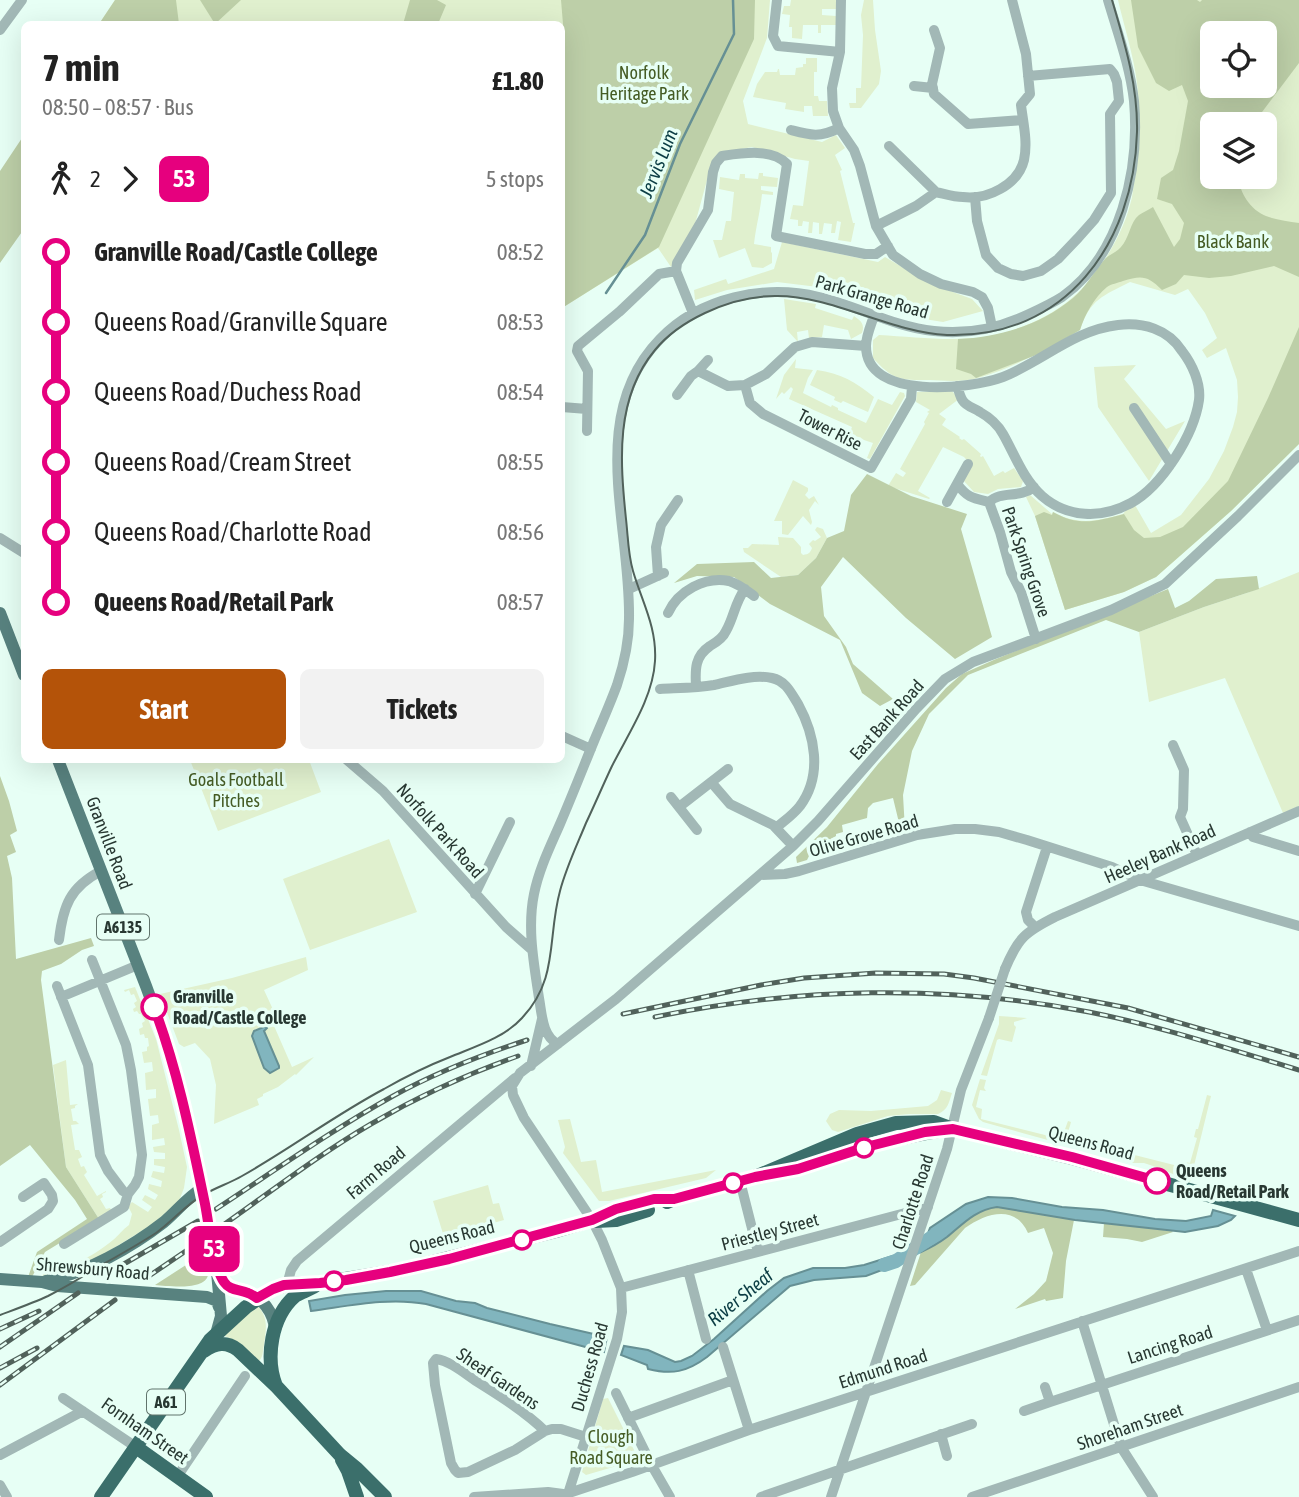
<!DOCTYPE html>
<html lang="en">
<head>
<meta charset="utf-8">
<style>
	:root { --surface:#fff; --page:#f2f2f2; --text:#222; --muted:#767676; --accent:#b45309 }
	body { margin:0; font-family:"Asap Condensed",sans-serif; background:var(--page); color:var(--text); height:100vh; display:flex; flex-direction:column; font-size:26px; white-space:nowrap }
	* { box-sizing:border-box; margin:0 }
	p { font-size:23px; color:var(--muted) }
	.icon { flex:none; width:38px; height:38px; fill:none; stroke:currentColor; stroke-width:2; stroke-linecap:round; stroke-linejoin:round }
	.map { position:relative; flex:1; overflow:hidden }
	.sheet { position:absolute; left:21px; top:21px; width:544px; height:742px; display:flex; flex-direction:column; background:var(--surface); border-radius:10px; box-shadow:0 7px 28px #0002 }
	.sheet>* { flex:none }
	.badge { padding:0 14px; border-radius:10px; font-size:24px; line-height:46px }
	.tools { position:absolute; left:1200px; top:21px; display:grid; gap:14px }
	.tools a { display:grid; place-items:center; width:77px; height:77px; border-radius:10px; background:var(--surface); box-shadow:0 7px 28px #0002; font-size:35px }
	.map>.badge { position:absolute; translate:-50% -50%; box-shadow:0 0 0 4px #fff }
	.legs { display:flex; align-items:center; gap:10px; height:77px; padding:0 21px; font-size:23px }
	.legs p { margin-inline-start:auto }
	.summary { display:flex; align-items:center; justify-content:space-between; height:119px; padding:0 21px }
	h1 { font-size:38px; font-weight:700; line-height:52px }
	.primary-button { display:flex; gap:14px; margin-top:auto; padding:14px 21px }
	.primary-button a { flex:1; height:80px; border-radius:10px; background:var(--accent); color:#fff; font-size:28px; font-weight:700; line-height:80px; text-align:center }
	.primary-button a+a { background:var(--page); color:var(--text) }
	ul { padding:0 21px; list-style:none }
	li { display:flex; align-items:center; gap:24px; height:70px; font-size:26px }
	li i { display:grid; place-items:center; width:10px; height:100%; margin:0 9px; background:currentColor }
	li i::after { content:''; width:18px; height:18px; margin:-9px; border:5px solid; border-radius:50%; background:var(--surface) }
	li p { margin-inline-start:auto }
	li:first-child i { background:linear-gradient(#0000 50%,currentColor 0) }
	li:last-child i { background:linear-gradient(currentColor 50%,#0000 0) }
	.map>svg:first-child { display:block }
	.green { fill:#e0f0ce; fill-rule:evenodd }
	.forest { fill:#bdcfa8; fill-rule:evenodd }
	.water { fill:#81b5be; stroke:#669094; stroke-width:2 }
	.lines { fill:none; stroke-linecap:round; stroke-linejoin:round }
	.stream { stroke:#669094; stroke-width:2.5 }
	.river { stroke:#81b5be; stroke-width:14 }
	.minor { stroke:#a2b8b6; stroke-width:10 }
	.major { stroke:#58827f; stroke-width:12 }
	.highway { stroke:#3b6f6b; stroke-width:14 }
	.tram { stroke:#51625b; stroke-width:2 }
	.rail-casing { stroke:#51625b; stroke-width:5 }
	.rail { stroke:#e7fff5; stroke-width:2.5; stroke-dasharray:8; stroke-linecap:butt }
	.minor-bridge { stroke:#a2b8b6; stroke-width:10 }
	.line-1-casing { stroke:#fff; stroke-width:16 }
	.line-1 { stroke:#e6007e; stroke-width:10 }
	.stop-1-dot { fill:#fff; stroke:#e6007e; stroke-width:3.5 }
	.labels { text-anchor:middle; stroke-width:7; stroke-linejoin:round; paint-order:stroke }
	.shield { fill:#e7fff5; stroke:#61746c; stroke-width:2 }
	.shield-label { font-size:16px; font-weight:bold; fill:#283832 }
	.park-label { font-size:18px; fill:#455c24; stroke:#e7fff5 }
	.street-label { font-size:18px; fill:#283832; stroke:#e7fff5 }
	.stop-label { font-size:18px; font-weight:bold; fill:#283832; stroke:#e7fff5; text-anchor:start }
	.water-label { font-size:19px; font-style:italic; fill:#0b3d44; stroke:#e7fff5 }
</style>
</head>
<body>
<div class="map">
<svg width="1299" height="1497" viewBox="0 0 1299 1497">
	<rect width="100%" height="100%" fill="#e7fff5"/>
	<path class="green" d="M115 0H770L767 38 743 101 748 124 822 142 836 135 845 148 835 155 842 170 840 171 853 223H855L851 242 838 240 841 222 837 221 835 233H831L832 224 824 223 822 234H819V223L813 222 812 233H808L809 222 803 221 802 226H798V220L790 219 793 205 803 206 809 161 795 159 752 147 720 153 712 162 695 224 671 267 658 248 562 308V24H99Z
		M791 0H836V9H822V15L836 16V25H821V33H818V25H803L802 39 792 38V27H789L790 15 782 14 784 6H790Z
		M864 0H873L875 30 881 71 879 84 861 108H850L849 103H856V88H861L863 35 861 15Z
		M1118 0H1299V444L1231 511 1156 577 1124 592 1065 610 1035 516 1026 497 1030 495 1052 514 1053 512C1079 526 1097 521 1123 514L1127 509 1135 505 1151 533 1181 515 1209 479 1224 451 1233 427 1237 412 1238 397 1237 380 1226 348 1207 358 1202 350 1217 338 1205 313 1188 289 1175 295 1130 282C1103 296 1090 299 1080 330 1047 348 1015 368 978 378 963 382 945 381 930 380 900 380 894 381 873 358V340L879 335C917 337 958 343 996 335 1022 329 1051 316 1072 298 1097 278 1122 236 1130 205 1133 196 1133 187 1135 178 1140 147 1141 115 1137 83 1134 57 1124 26 1118 0ZM1213 33H1265V86H1213ZM1213 124H1265V177H1213Z
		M806 58H817V72H814V96H818L819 101H827L828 116H813L812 106H804V112L785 109 786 103 753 97 757 84 765 72H777L778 69H779L780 75H795L796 68 803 67V64H806Z
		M759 173H763V176L778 178 777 187 761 186V190L773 192V195L762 194C760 213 756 226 754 244L771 247V252L772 253V263L763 268 752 267 745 248 719 258 713 240H722L726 221H731L734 192 719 189 720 177 739 180 740 174H745V178L758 179Z
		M782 242 878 262 885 257 931 284 972 299 983 311 943 322 912 317 818 287 777 282 727 290 695 300 694 290 726 279 728 284 774 269Z
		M784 299 816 304 815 308 852 320 854 316C861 321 865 324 862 333L851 339 848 330 824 325 822 337 809 338 808 330 797 332 798 342 787 330Z
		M796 359 795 368 813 370 808 378 803 393 831 407 832 405 838 408V410L866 423 878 399 892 405 900 392 904 393 905 396 870 459 867 458 873 443 849 435 852 427 789 399 793 389 791 387 784 394 782 392 776 399 784 375Z
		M1136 365 1124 379 1166 429 1185 421 1149 481 1098 407 1094 367Z
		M817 370C840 373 856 382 874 397L868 412 843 401 841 403 834 400 835 397 810 385Z
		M952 391 959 399 939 414 946 419 942 425 960 437 959 438 962 440 964 439 981 454 980 456 981 457 983 456 994 476 1003 471 1005 473 1014 468 1023 481 1021 487 998 489 988 494 974 492 963 480 971 465 964 457 943 447 918 491 930 498 929 499 888 486 896 473 903 477 906 473 900 469 925 424 924 422 929 413 927 412 930 410 916 402 917 392Z
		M793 480 808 488V491L805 495 809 499 814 496 819 505 815 501 809 510 812 522 811 525 803 516 788 535 782 534V521H774Z
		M817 527 823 529 827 538 816 558 798 575 781 577 744 552 743 548H748L752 544 779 545 778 537 793 538 801 547V553L803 555C809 554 810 553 812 548L809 544 813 540 815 541 821 537 815 530Z
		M1299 572V806L1283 813 1225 678 1149 702 1139 632 1204 607 1247 593Z
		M190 760H280L282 763 290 760H309L321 792 218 831Z
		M389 839 417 912 310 950 283 879Z
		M306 957 308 970 264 990 276 1016 271 1019 292 1067 314 1057 296 1075 295 1074 278 1087 263 1094V1096L257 1099 259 1105 214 1124 216 1085 210 1059 195 1043 184 1047 179 1044 160 994 232 978Z
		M135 987 156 1039 179 1130 187 1167 184 1188 179 1201 153 1224 86 1265 42 1276C51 1264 65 1267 78 1262 88 1258 105 1247 113 1240 119 1235 122 1230 129 1225L132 1214 128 1206 132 1202 148 1212 152 1207 142 1200 145 1195 155 1200 158 1195 148 1189 149 1184 161 1187 162 1181 151 1177 153 1171 164 1173 165 1167 154 1165V1159H165V1153L154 1152 153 1147 165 1145 164 1138 152 1140V1125L159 1123 158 1115 150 1116 148 1099 156 1098V1089L146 1090 145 1073 153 1071 152 1062 144 1063 142 1052 147 1051V1047L149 1046 148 1038H145L144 1034 140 1035 139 1029 143 1027 142 1023 145 1021 141 1014H139L137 1011 134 1012 133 1009 136 1007 134 1003 137 1001 134 994 131 995 129 990 125 992 124 990Z
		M999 1016 1027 1018 1014 1022V1025L1016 1027 1012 1042 999 1039 997 1040 987 1076 981 1075 999 1024Z
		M66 1060 70 1105 78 1104 75 1106V1108L71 1109 73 1121H76L79 1124 71 1125 75 1150H79L82 1157 78 1159 81 1167 84 1166 87 1172 84 1175 97 1196 106 1191V1192L102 1194 103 1197 100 1199 106 1209 110 1208 111 1210 99 1219 66 1167 53 1065Z
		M980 1079 986 1080 984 1088 986 1091 980 1090 976 1107 982 1109 981 1119 1053 1137 1055 1132 1061 1133 1064 1132 1068 1121 1071 1122C1069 1132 1064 1139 1055 1142L983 1122 979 1119 972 1105Z
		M941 1090 952 1093C949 1102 948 1110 938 1114H909L888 1116 838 1132 832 1130 826 1121 830 1114 839 1110 871 1111 928 1106 937 1100Z
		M1207 1095 1211 1096 1190 1182 1162 1169 1144 1163H1130L1096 1152C1091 1149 1087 1143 1087 1137L1096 1139 1095 1145 1182 1167 1184 1162 1190 1163 1197 1138 1194 1137 1196 1129H1198Z
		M570 1119 581 1162 596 1160 602 1192 716 1170 706 1178 609 1201H599L563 1153 565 1147 558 1120Z
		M488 1185 493 1204 499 1203 504 1220 444 1237 433 1201Z
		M257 1305C269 1318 266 1329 264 1345 262 1353 264 1356 258 1362L239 1343 223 1335Z
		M608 1398 638 1458 637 1460 586 1475 582 1472 603 1399Z"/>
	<path class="forest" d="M115 0H176L179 24H99Z
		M200 0H241L215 24Z
		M410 0H437L446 5 438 24H403Z
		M561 0H755L754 39 659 247 562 308V52L564 36Z
		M1131 0H1197L1200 2 1202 0H1299V63L1253 124H1213V177H1239C1239 193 1251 210 1266 216 1276 220 1288 221 1299 223V277L1274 266 1231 276 1209 278 1184 275 1176 284 1162 290C1148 276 1142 275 1123 281 1118 283 1111 284 1107 287 1094 298 1085 314 1080 330L1039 354 976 378 971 374 956 369 958 339C999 337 1041 325 1073 298 1086 287 1093 273 1104 260 1108 255 1116 253 1121 247 1129 239 1130 222 1139 215 1143 212 1149 210 1153 207L1174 247 1180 239 1184 223 1172 204 1157 199 1161 178 1173 170 1179 151 1188 101 1182 85 1169 91 1156 83 1138 47ZM1213 33H1265V86H1213Z
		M24 135V229L0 263V171Z
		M1299 327V444L1231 511 1156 577 1124 592 1065 610 1035 516 1044 512 1052 515 1053 512C1079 527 1097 521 1124 514L1134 530 1144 538 1160 537 1183 527 1228 481 1268 398Z
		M867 474 911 496 967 514 961 529 992 637 955 659 906 618 843 557 821 587 824 616 846 647 853 664 893 699 880 706 862 693 840 640 770 604 734 577 697 576 674 583 697 564 754 562 771 578 798 575 816 558 827 538 844 531 851 495Z
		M1257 576 1259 589 1204 607 1139 632 1106 620 968 675 929 714 912 751 903 795 905 830 901 831 893 798 873 803 868 808 867 818 842 825 843 832 836 834V836L831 839 832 846 811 852 807 860 797 863 796 857 827 827 878 764 946 688 962 674 996 659 1168 589 1175 608 1189 601 1216 579Z
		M0 776 9 801 17 831 10 835 16 852 7 856 12 878 16 959 91 938 94 946 82 950 61 964 42 971 41 980 66 1167 99 1219 45 1252 32 1277H28L37 1252 87 1219 75 1200 30 1145 0 1166Z
		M1003 1207 1074 1220 1066 1261 1063 1298 1046 1301 1045 1299 1015 1309 1034 1294 1046 1281 1053 1253 1044 1228 1028 1233C1015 1204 986 1213 965 1228L915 1285 910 1286 921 1252C930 1248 938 1244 946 1238 964 1224 978 1206 1003 1207Z
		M1104 1223 1172 1231 1173 1232 1142 1242 1127 1239 1103 1237Z
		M205 1258C206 1263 209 1270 208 1275 205 1291 168 1286 155 1285L189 1263Z"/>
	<path class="water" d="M266 1026 267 1028 264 1031 279 1066V1068L270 1073 264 1068 252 1036 254 1031Z
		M988 1197 1012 1198 1062 1207 1103 1210 1155 1219 1186 1221 1211 1216 1213 1210 1235 1216 1231 1220 1218 1226 1185 1232 1075 1220 997 1207C975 1210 963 1224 947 1237 939 1243 930 1248 921 1252L930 1228 966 1204Z
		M902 1253 898 1264 866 1276 814 1280 790 1286 707 1357C687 1372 672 1375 648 1369L647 1365 621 1355 624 1346 648 1350 675 1362 681 1361 692 1356 714 1339 767 1291 784 1278 813 1268H845L864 1265Z
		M386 1291H421L456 1301 475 1303 487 1308 550 1324 607 1337 604 1352 426 1304C388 1297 349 1306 311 1311L309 1301 345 1295Z"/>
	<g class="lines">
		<path class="stream" d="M606 293 645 235 680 144 734 34 733 0"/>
		<path class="river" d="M884 1265 896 1261 938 1233"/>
		<path class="minor" d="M777 0 773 36 778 46 840 52
			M841 0 840 52 832 88 833 111 839 128 854 150 860 166 876 226 893 255 920 274 941 284 973 292 982 297 988 308 992 327
			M0 30 22 0
			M934 30 940 48 932 84 934 94 968 124 1023 120
			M914 86 933 88
			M791 130C810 135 820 138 839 128
			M889 146 936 192
			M975 197 977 221 986 255 998 268 1011 274 1023 276 1041 271 1058 259 1078 238 1094 220 1111 193 1110 114 1119 101 1117 82 1114 74 1110 69 1028 76
			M876 226 916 206 936 192C945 194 954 197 963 197 987 200 1018 185 1024 160 1028 142 1023 122 1021 105L1030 94 1026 54 1012 0
			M693 313 676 271 677 263 708 210 713 172 716 163 722 156C742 153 772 148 787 164L776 236 865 254H876L888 246
			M874 316C871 325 866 336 866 346 866 401 971 389 1003 377 1043 361 1074 330 1118 325 1143 322 1168 329 1182 351 1192 364 1201 383 1199 400 1194 435 1162 486 1131 503 1102 519 1067 518 1042 496 1023 479 1015 455 1003 434 998 425 989 417 980 412 975 408 967 407 963 401 960 397 959 391 957 386
			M698 371 708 360
			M745 385 750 403 763 414 871 468 911 399 912 387
			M677 395 691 376 698 371 728 386 745 385 766 374 795 347 812 342 866 346
			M562 407 587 409
			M1134 408 1171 464
			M587 431 588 371 577 351 578 346 619 312 659 274 676 271
			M957 484C968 498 972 498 989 502
			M947 502 968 464
			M989 502 1000 532 1011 572 1021 592 1036 639
			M989 502C1002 490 1019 499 1034 487
			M0 538 24 553
			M658 576 656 547 661 525 678 500
			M629 589 664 573
			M668 613C678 591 705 576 729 581 739 584 746 590 754 596
			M696 686C695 669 695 656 710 646 717 642 723 638 726 631 734 617 735 602 745 589
			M660 689C678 688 697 688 714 685 732 681 753 674 772 678 786 681 791 693 798 704 815 735 823 775 800 806 793 815 784 821 776 828
			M562 736 591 749
			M1173 745 1184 770 1183 809 1180 817 1197 855
			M347 760 383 791 506 927 531 949
			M711 782 730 804 773 825 793 846
			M671 797 697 830
			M679 807 728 769
			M1250 832 1253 837 1299 851
			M760 875 785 874 799 871 917 835 955 829H975L999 832 1027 840 1112 867 1140 880
			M1140 880 1299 926
			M475 894 510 822
			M1035 927 1028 920 1026 912 1047 847
			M59 940C63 906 70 887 101 871
			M1005 969C1018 938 1025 932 1055 917L1299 811
			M57 986 88 1065 100 1155 108 1171 123 1191 128 1194 135 1185 139 1177 142 1155 131 1070 126 1045 92 960
			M61 997 138 965
			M558 1044C542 1036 542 1014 539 998 534 964 527 928 534 894 539 869 550 847 560 824 572 796 583 768 594 741 602 722 610 704 617 685 624 664 629 641 629 619 631 526 586 415 660 339 700 297 765 284 819 297 858 306 894 327 934 331 967 335 999 328 1029 314 1040 309 1051 304 1062 297 1121 255 1140 170 1134 101 1130 66 1118 34 1108 0
			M531 1066 542 1019
			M740 1181 758 1252
			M0 1242 48 1209 53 1201 52 1195 44 1183 23 1197
			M64 1244 124 1207 128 1194
			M1246 1269 1267 1330
			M688 1270 706 1339
			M287 1285 291 1270 297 1261 515 1078
			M621 1288 928 1207
			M1082 1321 1121 1447 1153 1497
			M723 1347 749 1430
			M1045 1387 1050 1402 1299 1320
			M616 1393 651 1464 670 1497
			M63 1398 136 1447
			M1024 1411 1050 1402
			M628 1418 733 1380
			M545 1431C524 1411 500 1396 476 1381 464 1373 450 1361 436 1359L433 1363 435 1385 451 1463 455 1470 458 1473 468 1472 515 1450 545 1431 552 1429H561L586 1437
			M941 1434 947 1456
			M0 1455 83 1411
			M177 1477 245 1376
			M0 1485 7 1497
			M474 1497 548 1492 563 1494 569 1493 632 1472 749 1430 1299 1251
			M567 1497 617 1339 622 1312 621 1288 602 1240 592 1220 524 1118 513 1095 512 1086 520 1073 616 999 793 846 818 821 916 709 945 679 973 662 1111 610 1165 584 1238 516 1299 455
			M761 1497 972 1424
			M831 1497 947 1149 961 1090 989 1018
			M972 1497 1299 1387"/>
		<path class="major" d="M0 613 24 675
			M58 760 146 986 169 1049 194 1148 216 1261 221 1316 216 1334
			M220 1272C222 1278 223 1282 229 1286 234 1290 239 1290 245 1292 262 1296 274 1313 275 1330
			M0 1279 42 1282 57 1286 207 1297 217 1301 219 1307
			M46 1281C86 1273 132 1247 164 1222 177 1211 187 1198 201 1189"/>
		<path class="highway" d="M781 1172C801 1169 820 1161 839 1155 876 1144 913 1134 951 1129
			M755 1177 857 1134 896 1123 934 1122 953 1129 1072 1158 1299 1220
			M667 1202 674 1199 761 1175
			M596 1221 616 1220 648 1210
			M204 1351C216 1343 226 1341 238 1350L277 1387 340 1455 357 1469 385 1497
			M276 1386C265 1358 271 1317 295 1296 301 1292 309 1290 315 1286
			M136 1447 206 1497
			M342 1460 348 1471 357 1497
			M101 1497 210 1340 246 1307 273 1289 290 1284 320 1283 401 1270 556 1231 592 1220 616 1209 654 1199H674"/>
		<path class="tram" d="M0 1315C16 1309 33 1303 48 1296 64 1288 79 1279 93 1270 114 1258 136 1246 156 1233 173 1221 186 1204 205 1194 217 1187 230 1183 242 1176 290 1149 335 1115 384 1089 405 1077 427 1066 450 1057 474 1047 504 1038 522 1018 559 979 547 938 560 891 566 868 577 845 586 823 595 804 603 785 612 766 628 734 653 698 655 661 657 627 642 602 633 571 628 554 628 536 626 519 620 461 615 398 655 350 668 334 686 322 705 313 726 303 751 296 775 296 832 295 888 332 947 335 1066 339 1134 243 1137 132 1138 86 1125 44 1112 0"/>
		<g class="rail-casing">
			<path id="rail" d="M623 1014 761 985 804 978 876 973 944 974 974 978 1128 1008 1299 1057
				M655 1017C797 987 946 984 1089 1012 1160 1026 1229 1049 1299 1070
				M216 1209C274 1171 332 1130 393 1096 435 1073 481 1055 527 1040
				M219 1228C269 1193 318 1155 371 1124 417 1097 467 1074 518 1056
				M117 1268 198 1221
				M149 1276 202 1240
				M0 1329 39 1311
				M0 1347 78 1293
				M0 1368 37 1348
				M0 1385 115 1300"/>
		</g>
		<use href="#rail" class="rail"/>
		<path class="minor-bridge" d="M989 1018 1005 969"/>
	</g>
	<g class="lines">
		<g class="line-1-casing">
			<path id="line-1" d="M154 1007C178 1071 191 1137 205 1204 209 1224 213 1266 224 1282 230 1291 240 1289 248 1293 251 1294 254 1296 257 1298L273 1289 284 1285 320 1283 346 1280 390 1272 449 1259 592 1220 616 1209 654 1199H674L755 1177 798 1169 866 1147 925 1132 953 1129 1072 1157 1157 1181"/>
		</g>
		<use href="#line-1" class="line-1"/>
	</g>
	<g class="stop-1-dot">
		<circle cx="154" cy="1007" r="12"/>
		<circle cx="864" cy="1148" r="9"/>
		<circle cx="1157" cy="1181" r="12"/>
		<circle cx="733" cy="1183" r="9"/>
		<circle cx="522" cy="1240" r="9"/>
		<circle cx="334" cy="1281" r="9"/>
	</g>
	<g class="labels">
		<g class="shield">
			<rect x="97" y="914.5" width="52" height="25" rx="5"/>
			<rect x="147" y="1389.5" width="38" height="25" rx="5"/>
		</g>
		<g class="shield-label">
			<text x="123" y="933">A6135</text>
			<text x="166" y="1408">A61</text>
		</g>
		<g class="park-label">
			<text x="644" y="79">Norfolk<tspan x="644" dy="21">Heritage Park</tspan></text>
			<text x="1233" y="248">Black Bank</text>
			<text x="236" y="786">Goals Football<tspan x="236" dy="21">Pitches</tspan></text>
			<text x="611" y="1443">Clough<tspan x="611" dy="21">Road Square</tspan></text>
		</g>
		<g class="street-label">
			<text transform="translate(872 297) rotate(16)" y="6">Park Grange Road</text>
			<text transform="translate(830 430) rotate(27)" y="6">Tower Rise</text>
			<text transform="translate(1026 562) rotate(71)" y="6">Park Spring Grove</text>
			<text transform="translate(887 720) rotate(-48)" y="6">East Bank Road</text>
			<text transform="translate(440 831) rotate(48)" y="6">Norfolk Park Road</text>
			<text transform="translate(864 836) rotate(-16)" y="6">Olive Grove Road</text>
			<text transform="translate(109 843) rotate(69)" y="6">Granville Road</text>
			<text transform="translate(1160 854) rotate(-24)" y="6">Heeley Bank Road</text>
			<text transform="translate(1091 1143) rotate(15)" y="6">Queens Road</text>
			<text transform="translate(376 1173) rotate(-40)" y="6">Farm Road</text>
			<text transform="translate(913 1202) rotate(-72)" y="6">Charlotte Road</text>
			<text transform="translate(770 1232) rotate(-15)" y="6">Priestley Street</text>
			<text transform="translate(452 1237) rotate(-14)" y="6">Queens Road</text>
			<text transform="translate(93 1269) rotate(5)" y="6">Shrewsbury Road</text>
			<text transform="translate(1170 1345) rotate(-18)" y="6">Lancing Road</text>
			<text transform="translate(590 1367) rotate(-74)" y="6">Duchess Road</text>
			<text transform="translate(883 1369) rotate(-18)" y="6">Edmund Road</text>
			<text transform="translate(498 1379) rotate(34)" y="6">Sheaf Gardens</text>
			<text transform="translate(1130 1427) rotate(-19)" y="6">Shoreham Street</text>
			<text transform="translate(145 1431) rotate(35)" y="6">Fornham Street</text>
		</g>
		<g class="stop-label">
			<text x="173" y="1003">Granville<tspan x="173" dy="21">Road/Castle College</tspan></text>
			<text x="1176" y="1177">Queens<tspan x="1176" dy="21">Road/Retail Park</tspan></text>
		</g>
		<g class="water-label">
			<text transform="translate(658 163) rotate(-68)" y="7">Jervis Lum</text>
			<text transform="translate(740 1297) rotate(-39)" y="7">River Sheaf</text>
		</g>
	</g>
</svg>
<div class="tools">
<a><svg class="icon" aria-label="locate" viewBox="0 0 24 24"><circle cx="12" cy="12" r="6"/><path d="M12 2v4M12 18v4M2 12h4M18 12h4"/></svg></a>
<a><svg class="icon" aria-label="layers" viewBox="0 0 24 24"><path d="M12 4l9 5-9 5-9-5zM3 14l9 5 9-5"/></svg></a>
</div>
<b class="badge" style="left:214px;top:1249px;background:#e6007e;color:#fff">53</b>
<section class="sheet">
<div class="summary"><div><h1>7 min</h1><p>08:50 – 08:57 · Bus</p></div><b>£1.80</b></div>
<div class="legs"><svg class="icon" aria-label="walk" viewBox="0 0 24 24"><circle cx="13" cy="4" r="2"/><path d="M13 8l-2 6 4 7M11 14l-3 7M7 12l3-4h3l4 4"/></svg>2<svg class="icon" aria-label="forward" viewBox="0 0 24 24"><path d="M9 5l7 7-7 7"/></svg><b class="badge" style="background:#e6007e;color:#fff">53</b><p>5 stops</p></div>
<ul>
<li><i style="color:#e6007e"></i><b>Granville Road/Castle College</b><p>08:52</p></li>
<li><i style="color:#e6007e"></i><span>Queens Road/Granville Square</span><p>08:53</p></li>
<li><i style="color:#e6007e"></i><span>Queens Road/Duchess Road</span><p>08:54</p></li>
<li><i style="color:#e6007e"></i><span>Queens Road/Cream Street</span><p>08:55</p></li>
<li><i style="color:#e6007e"></i><span>Queens Road/Charlotte Road</span><p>08:56</p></li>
<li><i style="color:#e6007e"></i><b>Queens Road/Retail Park</b><p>08:57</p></li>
</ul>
<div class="primary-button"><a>Start</a><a>Tickets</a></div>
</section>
</div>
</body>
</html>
